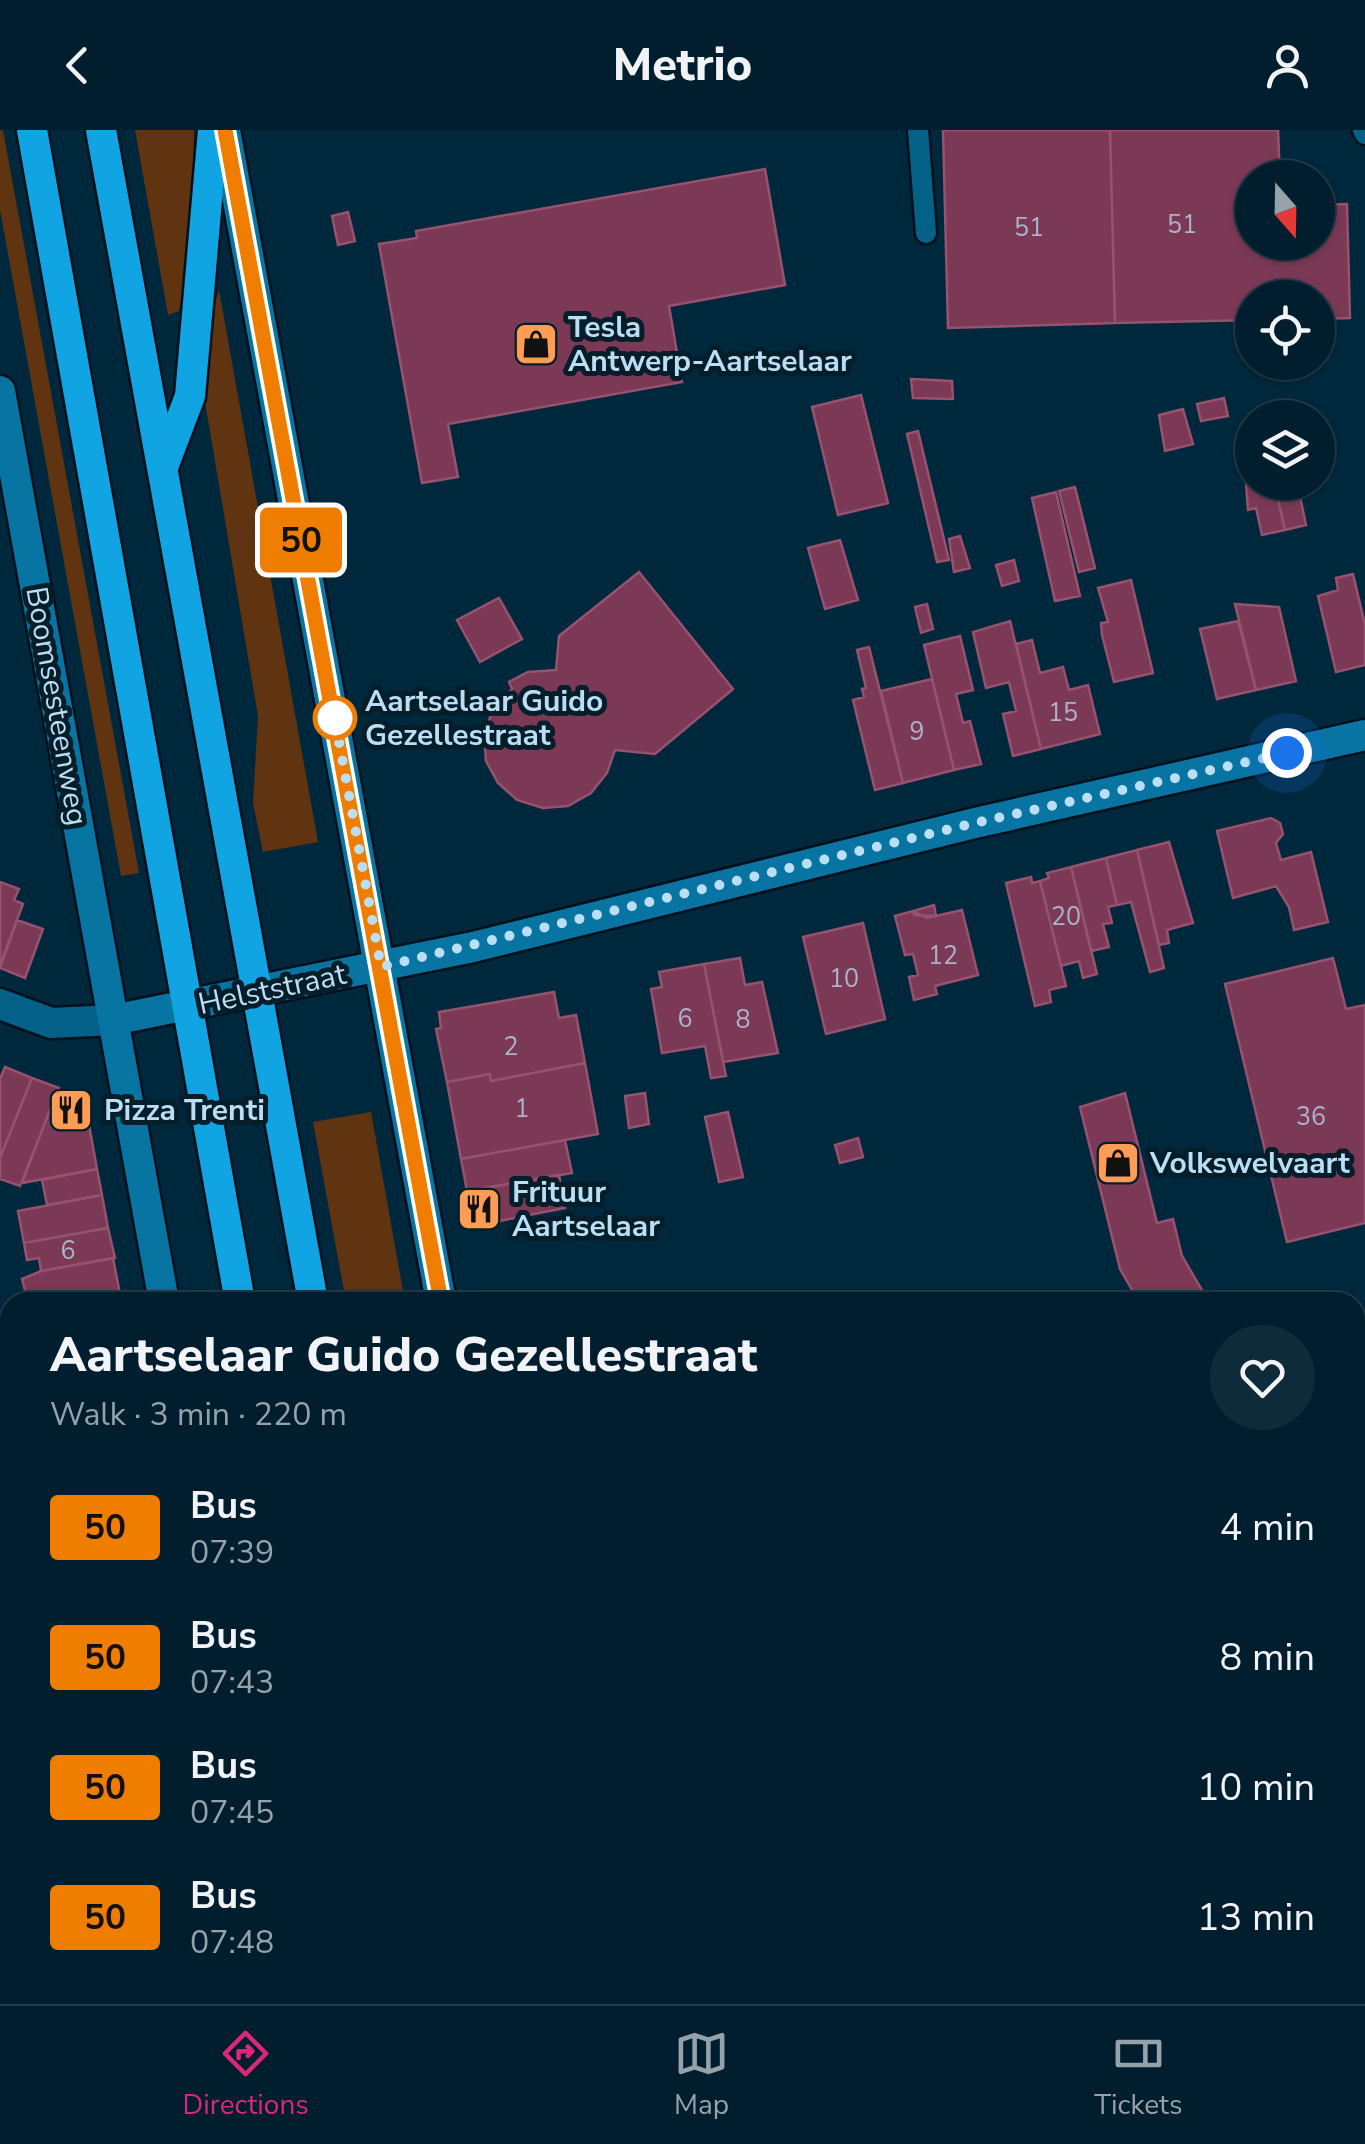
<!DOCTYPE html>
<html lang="en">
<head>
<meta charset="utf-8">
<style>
	:root { --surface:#001e2d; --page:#0e2b39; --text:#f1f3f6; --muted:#95a2aa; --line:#223c49; --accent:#db2777 }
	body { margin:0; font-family:"Nunito Sans",sans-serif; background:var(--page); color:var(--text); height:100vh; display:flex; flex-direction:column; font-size:38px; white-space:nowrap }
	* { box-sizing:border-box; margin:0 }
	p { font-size:32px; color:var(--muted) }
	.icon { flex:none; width:55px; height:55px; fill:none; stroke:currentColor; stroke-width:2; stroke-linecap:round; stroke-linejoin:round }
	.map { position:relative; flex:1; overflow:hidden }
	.panel { position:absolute; left:0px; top:1162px; width:1365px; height:712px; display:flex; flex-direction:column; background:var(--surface); border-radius:30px 30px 0 0; box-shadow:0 2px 8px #0004,0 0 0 2px var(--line) }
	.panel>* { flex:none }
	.badge { padding:0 20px; border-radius:8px; font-size:35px; line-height:65px }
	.needle { width:65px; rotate:160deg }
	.controls { position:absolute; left:1235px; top:30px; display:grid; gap:20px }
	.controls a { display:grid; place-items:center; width:100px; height:100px; border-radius:50%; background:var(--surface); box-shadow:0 2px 8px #0004,0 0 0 2px var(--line); font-size:50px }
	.you { position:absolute; width:50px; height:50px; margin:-25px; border:8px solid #fff; border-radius:50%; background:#1a73e8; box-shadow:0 0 0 15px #1a73e833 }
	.map>.badge { position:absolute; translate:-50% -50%; box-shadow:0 0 0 5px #fff }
	.round { display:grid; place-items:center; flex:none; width:105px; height:105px; border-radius:52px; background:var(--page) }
	.overview { display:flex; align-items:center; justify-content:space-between; height:170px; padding:0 50px }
	h1 { font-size:48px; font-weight:800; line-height:75px }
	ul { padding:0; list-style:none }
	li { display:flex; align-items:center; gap:30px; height:130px; padding:0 50px }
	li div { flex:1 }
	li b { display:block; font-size:38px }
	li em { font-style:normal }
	li .badge { min-width:110px; font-weight:700; text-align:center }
	header { display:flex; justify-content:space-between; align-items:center; height:130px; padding:0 50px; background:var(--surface); font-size:45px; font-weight:800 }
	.tab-bar { display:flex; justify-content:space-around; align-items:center; height:140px; border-top:2px solid var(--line); background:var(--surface); font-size:28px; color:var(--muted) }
	.tab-bar a { display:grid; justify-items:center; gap:5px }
	.tab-bar .selected { color:var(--accent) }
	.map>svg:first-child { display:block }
	.green { fill:#613411 }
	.building { fill:#7b3955; stroke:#96526e; stroke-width:2.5 }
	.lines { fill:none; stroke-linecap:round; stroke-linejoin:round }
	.lane-casing { stroke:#00101c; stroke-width:25 }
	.street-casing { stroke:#00101c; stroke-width:35 }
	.secondary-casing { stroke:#00101c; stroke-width:35 }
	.highway-casing { stroke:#00101c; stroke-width:35 }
	.lane { stroke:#036087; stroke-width:20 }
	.street { stroke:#036087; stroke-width:30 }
	.secondary { stroke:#0774a2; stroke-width:30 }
	.highway { stroke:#11a4e2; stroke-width:30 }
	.line-casing { stroke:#fff; stroke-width:22 }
	.line { stroke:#ef7d00; stroke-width:15 }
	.walk { stroke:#badef4; stroke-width:10; stroke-dasharray:0 18 }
	.stop-dot { fill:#fff; stroke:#ef7d00; stroke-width:5 }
	.labels { text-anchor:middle; stroke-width:10; stroke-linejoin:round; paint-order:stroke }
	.number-label { font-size:25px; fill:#aab5cc }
	.poi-label { font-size:30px; font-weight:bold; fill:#badef4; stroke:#061e2a; text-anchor:start }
	.stop-label { font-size:30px; font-weight:bold; fill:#badef4; stroke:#061e2a; text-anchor:start }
	.street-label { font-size:30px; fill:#badef4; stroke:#061e2a }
</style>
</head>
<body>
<header><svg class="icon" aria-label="back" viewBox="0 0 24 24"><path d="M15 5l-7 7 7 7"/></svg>Metrio<svg class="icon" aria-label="person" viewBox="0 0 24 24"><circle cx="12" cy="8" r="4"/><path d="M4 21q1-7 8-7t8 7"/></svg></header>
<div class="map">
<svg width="1365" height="1874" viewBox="0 0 1365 1874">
	<rect width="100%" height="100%" fill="#00283c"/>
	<path class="green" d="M0 0H3L139 743 121 746 0 80Z
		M135 0H194L192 115 179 181 168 185Z
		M219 160 318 712 263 722 253 673 258 586 203 260 208 197Z
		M371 982 405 1172H346L313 992Z"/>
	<path class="building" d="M943 0H1110L1115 193 948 198Z
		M1110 0H1278L1280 48H1252V112H1318V75L1347 74 1350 188 1318 189V168H1252V190L1115 193Z
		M765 39 785 155 669 176 682 252 448 294 458 347 422 353 379 114 417 108 416 101Z
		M348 82 355 111 338 115 332 86Z
		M911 249 952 251 953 269 913 268Z
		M861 265 888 373 838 385 812 277Z
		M1224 268 1228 286 1201 291 1197 274Z
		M1183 279 1193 314 1165 321 1159 285Z
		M918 301 949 430 937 432 907 304Z
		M1251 333 1252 352H1274L1285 400 1262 405 1256 378 1248 380 1246 354Z
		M1274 352H1297L1306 395 1285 400Z
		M1075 357 1095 438 1079 442 1059 361Z
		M1056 362 1080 466 1055 471 1032 368Z
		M960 406 970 438 954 442 949 409Z
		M840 410 858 470 825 479 808 418Z
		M1014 430 1019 451 1002 456 996 435Z
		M639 442 733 559 655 624 615 620 607 643 591 663 568 676 543 678 517 670 498 653 486 631 484 606 492 582 512 559 509 552 528 542 556 540 559 506Z
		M1353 444 1365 495V535L1336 542 1318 466 1338 460 1336 448Z
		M1131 450 1153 543 1114 552 1102 505 1101 493 1108 492 1098 458Z
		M499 468 522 509 480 532 457 490Z
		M927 474 933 499 921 503 915 477Z
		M1235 474 1279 477 1296 551 1256 560Z
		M1010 491 1041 619 1013 626 1003 584 1016 581 1009 552 986 558 973 502Z
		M1238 491 1256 560 1217 569 1200 499Z
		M960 506 973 560 956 564 963 593 970 591 981 634 954 640 924 515Z
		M1032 510 1040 543 1063 537 1069 560 1088 555 1100 604 1041 619 1016 514Z
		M869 517 903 653 875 660 853 570 864 567 862 559 866 558 857 520Z
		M932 549 954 640 903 653 881 561Z
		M1271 688 1280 693 1283 704 1276 713 1281 730 1311 722 1328 792 1294 800 1289 777 1276 756 1233 768 1217 701Z
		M1169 712 1193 793 1167 800 1169 813 1159 815 1137 720Z
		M1137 720 1164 838 1150 842 1131 772 1117 775 1106 728Z
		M1106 728 1117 775 1108 777 1112 793 1103 794 1109 817 1091 821 1071 737Z
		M1071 737 1097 844 1083 848 1079 831 1061 836 1040 751 1049 748 1047 743Z
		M1031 747 1032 753 1040 751 1066 856 1049 860 1051 872 1035 876 1006 753Z
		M0 752 19 759 14 770 23 774 0 835Z
		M934 775 936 786 914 785 913 781Z
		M962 780 978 845 935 856 937 864 914 870 909 847 918 845 913 824 905 825 895 786 913 781 927 788Z
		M17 790 43 799 25 848 0 838Z
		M863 793 885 889 826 904 803 807Z
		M740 828 745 855 762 852 778 923 723 932 704 834Z
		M1333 828 1346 879 1365 875V1093L1287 1112 1225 854Z
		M704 834 726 946 711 948 705 916 662 923 651 859 662 857 659 842Z
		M554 862 559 888 576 885 585 933 491 951 490 944 447 952 436 899 441 898 439 882Z
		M585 933 598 1004 461 1029 447 952 490 944 491 951Z
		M5 937 32 948 0 1028V949Z
		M32 948 59 958 20 1056 0 1049V1028Z
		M57 961 79 969 86 978 97 1039 22 1053Z
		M645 963 649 994 629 998 625 966Z
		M1125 963 1157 1093 1173 1089 1182 1126 1209 1172H1139L1120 1139 1080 977Z
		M728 982 743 1047 719 1052 705 987Z
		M858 1008 863 1027 840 1033 835 1015Z
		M565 1010 572 1043 467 1061 461 1029Z
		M97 1039 102 1065 47 1075 42 1050Z
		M559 1045 565 1078 474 1096 467 1061Z
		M102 1065 108 1098 24 1113 18 1081Z
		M108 1098 115 1128 41 1141 39 1128 27 1130 24 1113Z
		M113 1128 120 1164 72 1172H28L22 1149 41 1141Z
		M1024 1164 1025 1172H990L989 1170Z
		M1355 1483 1358 1488 1365 1484V1521L1355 1527Z
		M0 1552 6 1580 10 1579V1624L0 1626Z
		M1361 1572 1365 1579 1363 1599 1355 1584V1576Z
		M1355 1584 1365 1598V1644L1355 1650Z
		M0 1803 10 1808V1861L4 1874H0Z
		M10 1861V1865H81L77 1874H4Z
		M656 1865H886L888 1874H658Z
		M904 1865H983L985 1874H906Z
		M1131 1865H1171L1173 1873 1133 1874Z"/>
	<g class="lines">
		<g class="lane-casing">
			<path id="lane" d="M918 0 926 103
				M1363 0 1365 4"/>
		</g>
		<g class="street-casing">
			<path id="street" d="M0 874 51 893 113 890
				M1341 1865 1345 1874"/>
		</g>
		<g class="secondary-casing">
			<path id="secondary" d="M225 0 441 1172
				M0 261 164 1172
				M113 890 473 817 975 693 1365 605
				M288 1865 290 1874
				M567 1865 568 1874"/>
		</g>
		<g class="highway-casing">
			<path id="highway" d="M32 0 240 1172
				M101 0 313 1172
				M163 337 190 266 213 0
				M365 1865 366 1874
				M438 1865 440 1874
				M527 1865 528 1874"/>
		</g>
		<use href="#lane" class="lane"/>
		<use href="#street" class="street"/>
		<use href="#secondary" class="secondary"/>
		<use href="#highway" class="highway"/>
	</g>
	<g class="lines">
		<g class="line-casing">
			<path id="line" d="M225 0 441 1172"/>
		</g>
		<use href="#line" class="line"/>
		<path class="walk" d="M335 588 332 574 381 837 975 693 1287 623"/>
	</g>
	<defs>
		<g id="shop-square" transform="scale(2.25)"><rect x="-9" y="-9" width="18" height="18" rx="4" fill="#fd9c55" stroke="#061e2a"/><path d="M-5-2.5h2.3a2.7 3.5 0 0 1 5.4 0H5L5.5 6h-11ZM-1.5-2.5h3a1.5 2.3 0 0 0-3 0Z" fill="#111"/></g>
		<g id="restaurant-square" transform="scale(2.25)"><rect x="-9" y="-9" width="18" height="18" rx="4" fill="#fd9c55" stroke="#061e2a"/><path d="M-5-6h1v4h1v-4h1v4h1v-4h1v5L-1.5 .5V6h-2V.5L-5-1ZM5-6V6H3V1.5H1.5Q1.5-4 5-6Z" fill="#111"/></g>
	</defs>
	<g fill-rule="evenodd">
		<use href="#shop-square" x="536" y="214"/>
		<use href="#restaurant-square" x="71" y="980"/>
		<use href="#shop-square" x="1118" y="1033"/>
		<use href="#restaurant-square" x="479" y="1079"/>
	</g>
	<circle class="stop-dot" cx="335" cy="588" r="20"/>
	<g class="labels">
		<g class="number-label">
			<text x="1182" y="103">51</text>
			<text x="1029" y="106">51</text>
			<text x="1063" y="591">15</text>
			<text x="917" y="610">9</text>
			<text x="1066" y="795">20</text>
			<text x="943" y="834">12</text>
			<text x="844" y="857">10</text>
			<text x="685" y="897">6</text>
			<text x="743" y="898">8</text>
			<text x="511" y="925">2</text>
			<text x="522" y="987">1</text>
			<text x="1311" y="995">36</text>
			<text x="68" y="1129">6</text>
		</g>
		<g class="poi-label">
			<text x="568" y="207">Tesla<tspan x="568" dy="34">Antwerp-Aartselaar</tspan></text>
			<text x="104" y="990">Pizza Trenti</text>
			<text x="1150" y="1043">Volkswelvaart</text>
			<text x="512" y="1072">Frituur<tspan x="512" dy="34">Aartselaar</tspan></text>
		</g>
		<g class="stop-label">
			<text x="365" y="581">Aartselaar Guido<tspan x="365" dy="34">Gezellestraat</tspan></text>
		</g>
		<g class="street-label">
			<text transform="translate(57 576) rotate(80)" y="10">Boomsesteenweg</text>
			<text transform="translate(272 859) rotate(-12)" y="10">Helststraat</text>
		</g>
	</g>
</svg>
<div class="controls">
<a><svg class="needle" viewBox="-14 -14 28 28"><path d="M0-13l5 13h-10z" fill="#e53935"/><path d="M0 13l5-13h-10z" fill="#95a2aa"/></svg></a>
<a><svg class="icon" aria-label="locate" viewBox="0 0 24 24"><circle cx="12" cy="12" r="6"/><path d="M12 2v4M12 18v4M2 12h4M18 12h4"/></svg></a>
<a><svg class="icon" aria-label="layers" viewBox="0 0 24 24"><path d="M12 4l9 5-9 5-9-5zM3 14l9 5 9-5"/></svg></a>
</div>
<div class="you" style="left:1287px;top:623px"></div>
<b class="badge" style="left:301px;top:410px;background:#ef7d00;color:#111">50</b>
<section class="panel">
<div class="overview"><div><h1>Aartselaar Guido Gezellestraat</h1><p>Walk · 3 min · 220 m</p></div><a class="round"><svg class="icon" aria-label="heart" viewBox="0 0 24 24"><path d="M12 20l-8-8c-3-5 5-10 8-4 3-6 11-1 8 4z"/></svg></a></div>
<ul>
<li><span class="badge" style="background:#ef7d00;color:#111">50</span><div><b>Bus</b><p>07:39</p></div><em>4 min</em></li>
<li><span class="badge" style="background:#ef7d00;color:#111">50</span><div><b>Bus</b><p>07:43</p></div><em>8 min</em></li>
<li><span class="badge" style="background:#ef7d00;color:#111">50</span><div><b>Bus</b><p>07:45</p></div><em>10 min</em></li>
<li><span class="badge" style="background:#ef7d00;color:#111">50</span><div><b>Bus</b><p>07:48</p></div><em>13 min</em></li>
</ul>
</section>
</div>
<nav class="tab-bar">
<a class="selected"><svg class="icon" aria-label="directions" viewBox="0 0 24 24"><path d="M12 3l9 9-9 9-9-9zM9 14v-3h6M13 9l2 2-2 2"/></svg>Directions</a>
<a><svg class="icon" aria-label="map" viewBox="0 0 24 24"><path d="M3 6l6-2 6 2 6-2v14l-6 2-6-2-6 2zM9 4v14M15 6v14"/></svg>Map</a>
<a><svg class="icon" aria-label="tickets" viewBox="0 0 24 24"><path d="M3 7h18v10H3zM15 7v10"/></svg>Tickets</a>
</nav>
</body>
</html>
